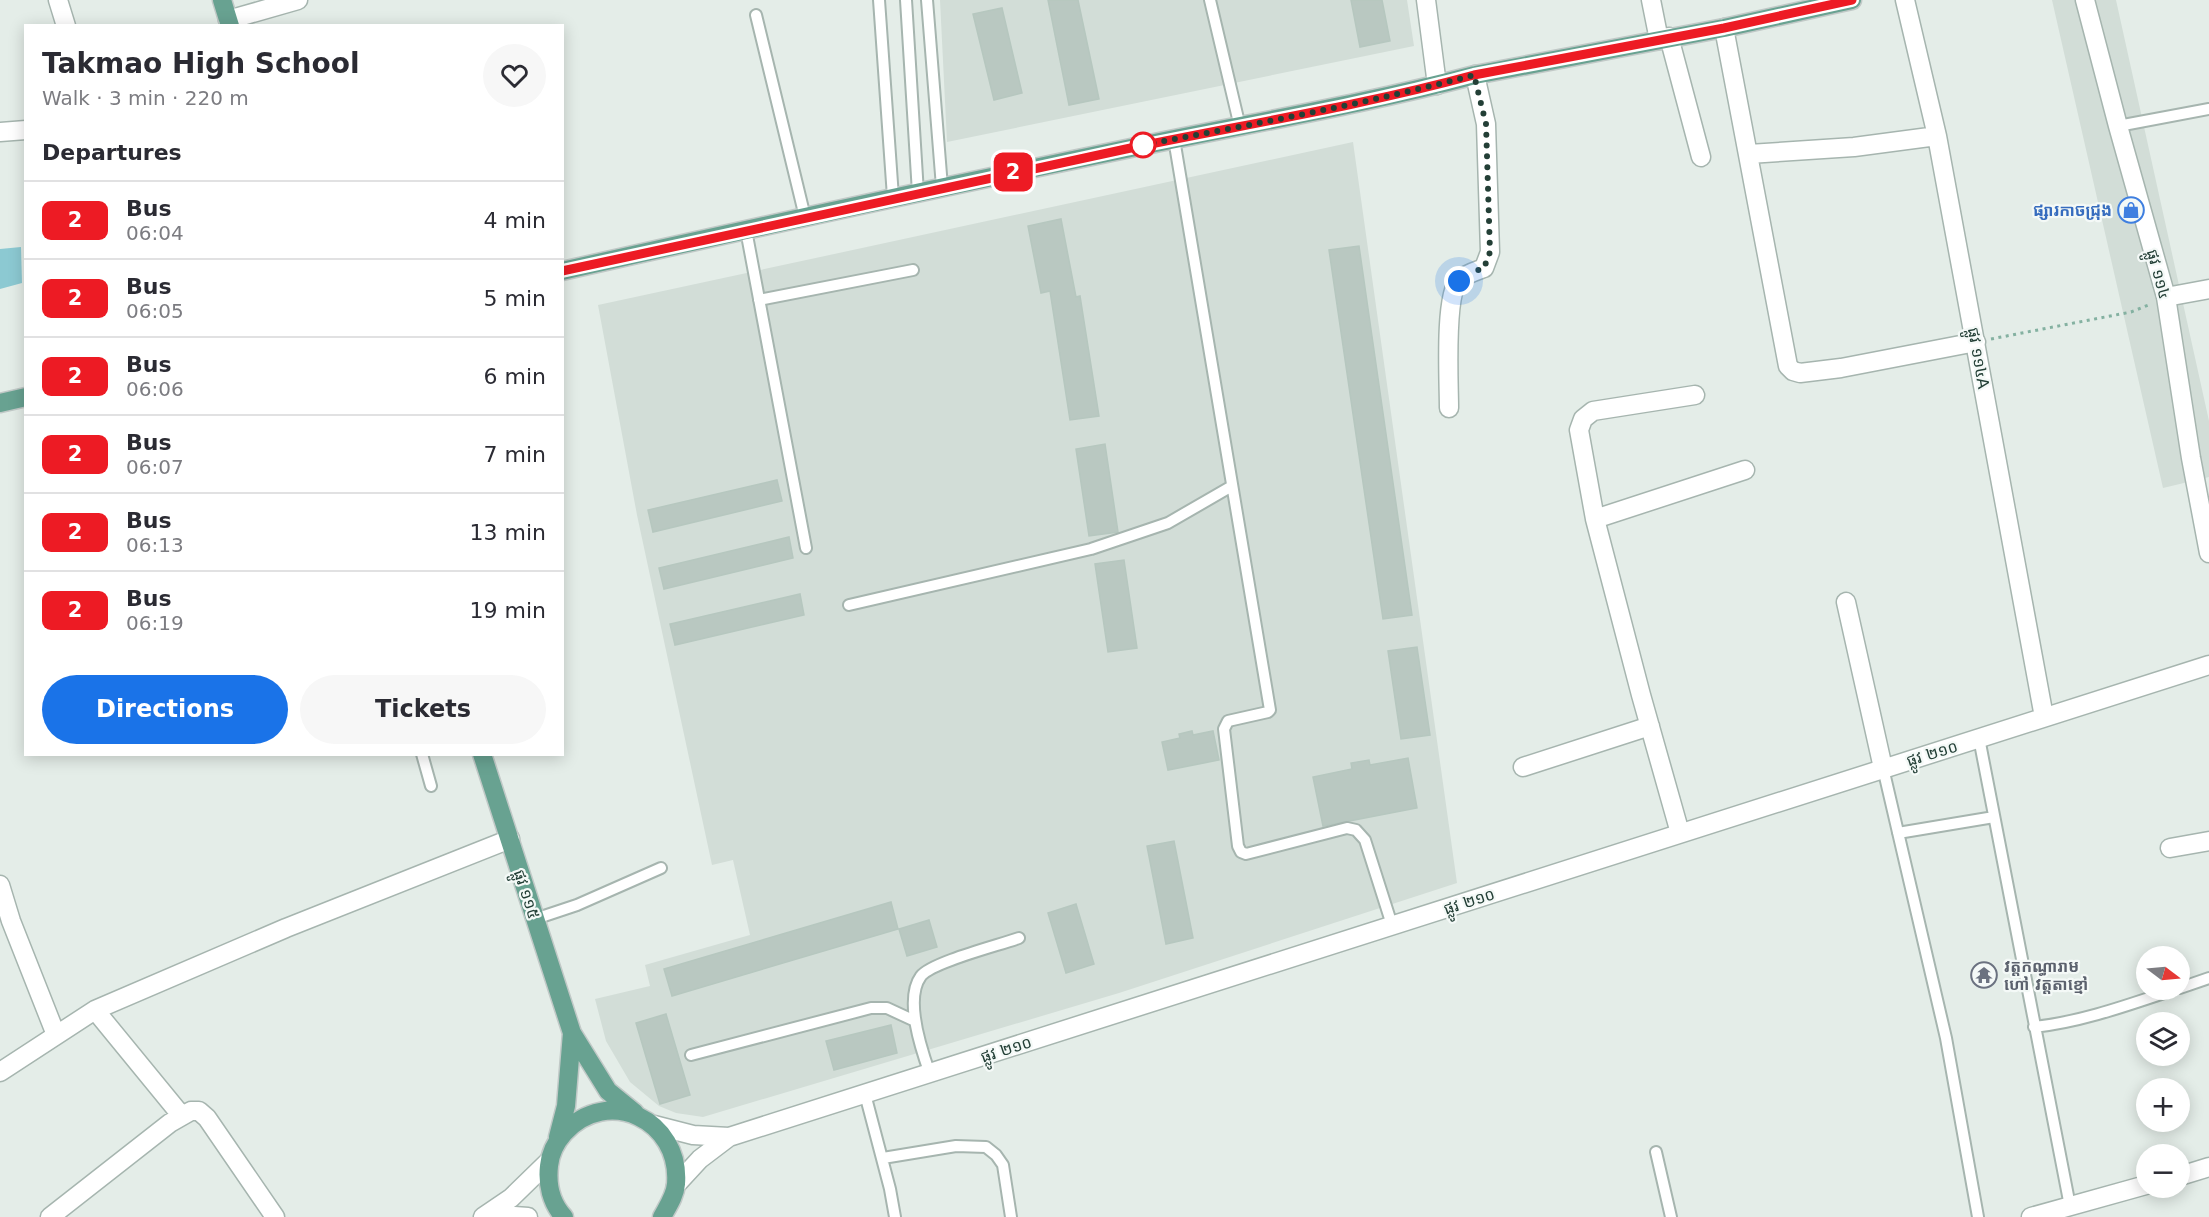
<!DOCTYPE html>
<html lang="en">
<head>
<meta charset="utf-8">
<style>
	:root { --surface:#fff; --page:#f7f7f7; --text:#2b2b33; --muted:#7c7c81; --line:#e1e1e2; --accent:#1a73e8 }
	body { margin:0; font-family:"DejaVu Sans","Noto Sans Khmer",sans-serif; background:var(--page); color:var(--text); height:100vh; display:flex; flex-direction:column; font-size:22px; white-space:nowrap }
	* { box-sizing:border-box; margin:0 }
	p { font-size:20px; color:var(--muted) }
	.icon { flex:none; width:33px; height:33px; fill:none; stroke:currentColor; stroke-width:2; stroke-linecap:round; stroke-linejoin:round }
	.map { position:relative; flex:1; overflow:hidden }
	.details { position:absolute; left:24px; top:24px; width:540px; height:732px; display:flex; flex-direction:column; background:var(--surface); border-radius:0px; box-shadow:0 3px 15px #0003 }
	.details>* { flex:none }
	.badge { padding:0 12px; border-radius:9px; font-size:21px; line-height:39px }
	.needle { width:39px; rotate:106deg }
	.fabs { position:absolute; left:2136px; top:946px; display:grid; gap:12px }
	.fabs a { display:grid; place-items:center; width:54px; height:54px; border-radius:50%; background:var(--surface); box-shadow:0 3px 15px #0003; font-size:30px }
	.you { position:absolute; width:30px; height:30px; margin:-15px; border:4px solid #fff; border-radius:50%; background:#1a73e8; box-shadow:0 0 0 9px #1a73e833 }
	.map>.badge { position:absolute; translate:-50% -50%; box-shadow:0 0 0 3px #fff }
	h2 { padding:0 18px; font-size:22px; line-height:54px }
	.round { display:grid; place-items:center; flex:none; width:63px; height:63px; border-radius:32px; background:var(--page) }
	.summary { display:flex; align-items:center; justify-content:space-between; height:102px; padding:0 18px }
	h1 { font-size:28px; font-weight:800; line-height:45px }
	.cta { display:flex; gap:12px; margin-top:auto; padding:12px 18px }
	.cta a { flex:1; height:69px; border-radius:36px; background:var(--accent); color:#fff; font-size:24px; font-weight:800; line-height:69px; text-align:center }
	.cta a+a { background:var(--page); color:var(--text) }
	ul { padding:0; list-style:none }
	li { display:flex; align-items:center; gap:18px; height:78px; padding:0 18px; border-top:2px solid var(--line) }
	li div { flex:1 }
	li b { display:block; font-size:22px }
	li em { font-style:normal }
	li .badge { min-width:66px; font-weight:700; text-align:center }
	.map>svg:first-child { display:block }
	.built { fill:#d2ddd7 }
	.water { fill:#8cc9d2 }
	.building { fill:#b9c8c1; stroke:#b6c7bf; stroke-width:1.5 }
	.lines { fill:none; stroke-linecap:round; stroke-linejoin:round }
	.service-casing { stroke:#a6b5af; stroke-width:14 }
	.minor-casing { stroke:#a6b5af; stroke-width:21 }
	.tertiary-casing { stroke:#a6b5af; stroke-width:21 }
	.primary-casing { stroke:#c1c9c7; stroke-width:21 }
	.path { stroke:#84b1a1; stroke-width:3; stroke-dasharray:3 4.5; stroke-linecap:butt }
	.service { stroke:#fff; stroke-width:10 }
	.minor { stroke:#fff; stroke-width:18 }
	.tertiary { stroke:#fff; stroke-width:18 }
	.primary { stroke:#68a291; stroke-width:18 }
	.line-casing { stroke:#fff; stroke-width:14 }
	.line { stroke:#ed1b24; stroke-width:9 }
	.walk { stroke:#233f36; stroke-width:6; stroke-dasharray:0 10.8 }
	.stop-dot { fill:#fff; stroke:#ed1b24; stroke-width:3 }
	.labels { text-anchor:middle; stroke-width:4.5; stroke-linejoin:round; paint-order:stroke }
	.shop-label { font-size:16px; font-weight:bold; fill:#366cbe; stroke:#f4f9f7; text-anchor:end }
	.street-label { font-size:16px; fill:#233f36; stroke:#f4f9f7 }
	.worship-label { font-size:16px; font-weight:bold; fill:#5b616d; stroke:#f4f9f7; text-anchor:start }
</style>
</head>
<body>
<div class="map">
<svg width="2209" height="1217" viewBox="0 0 2209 1217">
	<rect width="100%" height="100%" fill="#e4ede8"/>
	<path class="built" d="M940 0H1407L1414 46 947 142Z
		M2052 0H2116L2209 421V477L2163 488Z
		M1353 142 1457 883 1119 993 703 1117 676 1113 659 1106 630 1082 606 1041 595 999 650 986 645 965 750 935 733 860 712 865 637 515 598 305Z"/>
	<path class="water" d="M21 247 22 283 0 289V249Z"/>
	<path class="building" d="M1048 0H1078L1099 99 1069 105Z
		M1351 0H1382L1390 41 1360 47Z
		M1002 8 1022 93 994 100 973 14Z
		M1061 219 1076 297 1080 296 1099 416 1070 420 1050 291 1041 293 1028 226Z
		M1359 246 1412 615 1383 619 1329 250Z
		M1105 444 1118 532 1089 536 1076 449Z
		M777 480 782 501 653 532 648 510Z
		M789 537 793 558 664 589 659 568Z
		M1124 560 1137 648 1108 652 1095 564Z
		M800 594 804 615 675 645 670 624Z
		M1417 647 1430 735 1401 739 1388 651Z
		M1192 731 1193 735 1213 731 1219 760 1168 770 1162 742 1180 738 1179 734Z
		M1408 758 1417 808 1323 826 1313 777 1352 769 1351 763 1369 760 1370 765Z
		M1174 841 1193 938 1166 944 1147 846Z
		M891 902 898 929 672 996 664 969Z
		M1076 904 1094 964 1066 973 1048 913Z
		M929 920 937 947 907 956 899 929Z
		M666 1014 690 1095 660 1104 636 1023Z
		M891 1025 897 1053 834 1070 826 1041Z"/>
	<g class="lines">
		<g class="service-casing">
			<path id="service" d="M879 0 893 197
				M906 0 918 193
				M927 0 942 187
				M1210 0 1240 127
				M756 15 805 217
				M2118 126 2209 109
				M1174 139 1270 710 1268 712 1228 721 1224 729 1238 846 1241 852 1246 854 1347 828 1356 830 1365 840 1392 925
				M746 230 806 548
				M759 300 913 270
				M849 605 1091 549 1168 523 1232 486
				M1979 738 2070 1206
				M422 754 431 786
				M1883 768 1946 1038 1978 1217
				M1898 833 1994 817
				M535 919 577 905 661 868
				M2180 988 2209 978
				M2034 1027C2081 1022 2128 1005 2173 990
				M691 1055 871 1008H887L915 1021
				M930 1074C921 1049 904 999 921 976 932 962 1000 945 1019 938
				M865 1094 890 1189 895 1217
				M1656 1152 1671 1217
				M883 1158 956 1146 986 1147 996 1155 1003 1165 1011 1217"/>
		</g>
		<g class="minor-casing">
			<path id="minor" d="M58 0 66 26
				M1426 0 1437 85
				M1651 0 1659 40
				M1905 0 1937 136 2044 717
				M2085 0 2118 126 2166 297 2191 458 2209 553
				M228 20 298 0
				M1724 28 1788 366 1793 371 1800 373 1841 368 1976 342
				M1669 37 1701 157
				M0 132 26 130
				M1749 154 1854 147 1937 136
				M2166 297 2209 289
				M1449 408C1449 383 1444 296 1459 280 1466 274 1476 271 1484 268L1490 252 1486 124 1475 75
				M1595 519 1745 470
				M1846 602 1883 768
				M1523 767 1650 726
				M1680 833 1641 695 1595 519 1579 430 1583 419 1593 411 1695 395
				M2170 848 2209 841
				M0 885 11 921 56 1035
				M95 1010 181 1115
				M0 1072 95 1010 286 928 510 839
				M490 1214 528 1217
				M50 1217 170 1123 191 1111H199L207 1118 275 1217
				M483 1217 511 1198 549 1161"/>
		</g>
		<g class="tertiary-casing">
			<path id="tertiary" d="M654 1125 693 1135 729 1137
				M2180 1176 2209 1167
				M676 1185 700 1159 729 1137 2209 665
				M2031 1217 2146 1185"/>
		</g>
		<g class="primary-casing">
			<path id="primary" d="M222 0 230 26
				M562 271C752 228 941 187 1131 148 1245 124 1361 105 1475 75L1724 28 1852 0
				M0 403 26 397
				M482 754 572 1033 608 1091 635 1113
				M558 1137 566 1106 572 1033
				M564 1217C551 1203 547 1184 549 1166 550 1154 556 1142 564 1133 608 1085 681 1120 676 1184 675 1196 668 1206 662 1217"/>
		</g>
		<path class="path" d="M1991 339 2131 312 2151 304"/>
		<use href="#service" class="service"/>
		<use href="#minor" class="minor"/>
		<use href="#tertiary" class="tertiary"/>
		<use href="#primary" class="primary"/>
	</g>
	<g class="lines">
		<g class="line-casing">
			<path id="line" d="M562 271C750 229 938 188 1126 149 1242 125 1360 106 1474 75L1724 28 1852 0"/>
		</g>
		<use href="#line" class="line"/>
		<path class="walk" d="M1143 145C1254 124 1365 104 1474 75L1486 124 1490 252 1484 268 1470 273 1459 281"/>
	</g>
	<defs>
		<g id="shop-ring" transform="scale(1.35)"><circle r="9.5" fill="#f4f9f7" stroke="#3f7fe0" stroke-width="1.5"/><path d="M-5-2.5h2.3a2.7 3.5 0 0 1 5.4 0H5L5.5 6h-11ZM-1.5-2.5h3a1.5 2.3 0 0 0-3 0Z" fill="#3f7fe0"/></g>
		<g id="temple-ring" transform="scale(1.35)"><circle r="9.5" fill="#f4f9f7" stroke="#6b7280" stroke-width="1.5"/><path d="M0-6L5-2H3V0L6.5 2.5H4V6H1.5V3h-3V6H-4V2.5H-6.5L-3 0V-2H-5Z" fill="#6b7280"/></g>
	</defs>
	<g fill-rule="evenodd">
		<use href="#shop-ring" x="2131" y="210"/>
		<use href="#temple-ring" x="1984" y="975"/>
	</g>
	<circle class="stop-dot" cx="1143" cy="145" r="12"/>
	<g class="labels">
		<g class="shop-label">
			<text x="2112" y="216">ផ្សារកាចជ្រុង</text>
		</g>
		<g class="street-label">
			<text transform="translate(2159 274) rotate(75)" y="6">ផ្លូវ ១១៤</text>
			<text transform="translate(1979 358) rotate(80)" y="6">ផ្លូវ ១១៤A</text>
			<text transform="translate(1932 753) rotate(-17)" y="6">ផ្លូវ ២១០</text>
			<text transform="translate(527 894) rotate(72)" y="6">ផ្លូវ ១១៥</text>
			<text transform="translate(1469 901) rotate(-18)" y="6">ផ្លូវ ២១០</text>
			<text transform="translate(1006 1049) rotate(-18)" y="6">ផ្លូវ ២១០</text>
		</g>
		<g class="worship-label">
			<text x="2004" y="972">វត្តកណ្ធារាម<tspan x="2004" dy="18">ហៅ វត្តតាខ្មៅ</tspan></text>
		</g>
	</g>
</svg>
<div class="fabs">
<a><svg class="needle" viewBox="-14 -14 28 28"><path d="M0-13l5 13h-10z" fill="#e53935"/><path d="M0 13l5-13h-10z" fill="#7c7c81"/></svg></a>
<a><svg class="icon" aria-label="layers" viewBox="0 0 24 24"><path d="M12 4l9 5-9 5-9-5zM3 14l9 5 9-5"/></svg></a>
<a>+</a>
<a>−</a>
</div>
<div class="you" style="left:1459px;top:281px"></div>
<b class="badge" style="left:1013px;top:172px;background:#ed1b24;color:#fff">2</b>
<section class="details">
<div class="summary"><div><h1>Takmao High School</h1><p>Walk · 3 min · 220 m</p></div><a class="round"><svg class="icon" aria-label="heart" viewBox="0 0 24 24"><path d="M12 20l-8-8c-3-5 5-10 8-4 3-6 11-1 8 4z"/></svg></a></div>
<h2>Departures</h2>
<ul>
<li><span class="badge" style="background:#ed1b24;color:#fff">2</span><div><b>Bus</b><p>06:04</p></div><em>4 min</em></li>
<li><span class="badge" style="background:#ed1b24;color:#fff">2</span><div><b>Bus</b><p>06:05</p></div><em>5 min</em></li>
<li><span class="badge" style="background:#ed1b24;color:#fff">2</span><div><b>Bus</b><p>06:06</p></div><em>6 min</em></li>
<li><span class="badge" style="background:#ed1b24;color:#fff">2</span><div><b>Bus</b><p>06:07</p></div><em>7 min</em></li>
<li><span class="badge" style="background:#ed1b24;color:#fff">2</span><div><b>Bus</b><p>06:13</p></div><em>13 min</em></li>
<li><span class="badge" style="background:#ed1b24;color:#fff">2</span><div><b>Bus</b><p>06:19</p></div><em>19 min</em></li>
</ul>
<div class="cta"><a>Directions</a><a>Tickets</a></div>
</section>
</div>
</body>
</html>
